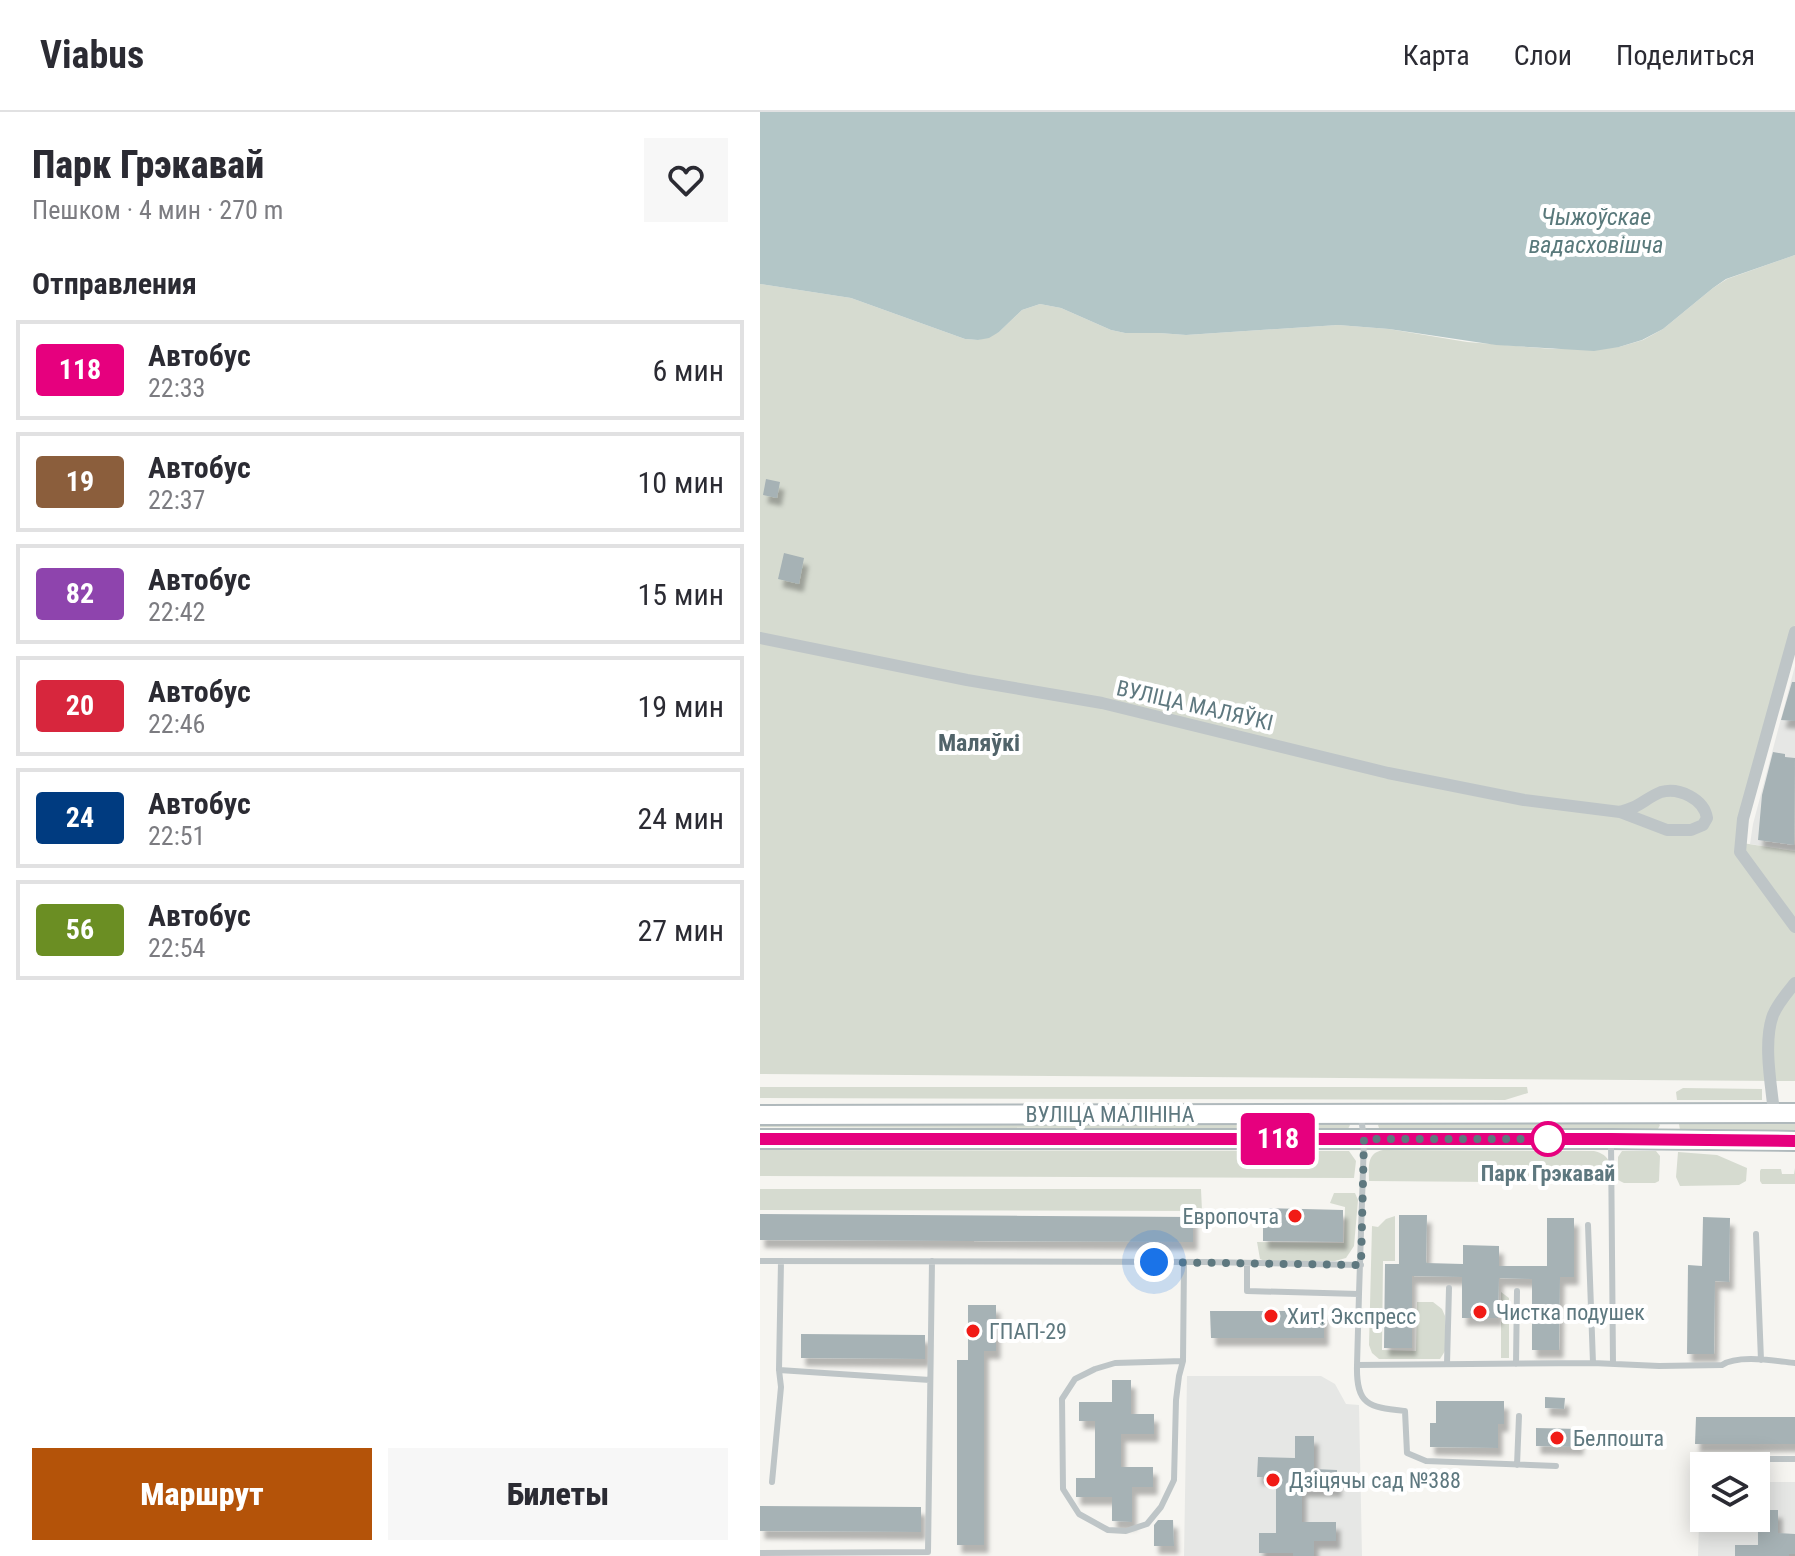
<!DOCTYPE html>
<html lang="ru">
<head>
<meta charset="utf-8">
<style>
	:root { --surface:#fff; --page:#f7f7f7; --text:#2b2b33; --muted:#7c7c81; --line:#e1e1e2; --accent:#b45309 }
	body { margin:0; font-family:"Roboto Condensed",sans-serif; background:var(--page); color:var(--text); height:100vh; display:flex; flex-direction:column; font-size:30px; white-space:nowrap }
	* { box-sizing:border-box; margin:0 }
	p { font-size:26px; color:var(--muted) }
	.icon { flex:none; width:44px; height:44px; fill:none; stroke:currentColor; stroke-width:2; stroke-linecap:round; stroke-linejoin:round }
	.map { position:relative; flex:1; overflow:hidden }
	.side { display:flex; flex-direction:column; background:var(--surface); width:760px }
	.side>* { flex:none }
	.badge { padding:0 16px; border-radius:6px; font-size:28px; line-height:52px }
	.buttons { position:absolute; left:930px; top:1340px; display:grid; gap:16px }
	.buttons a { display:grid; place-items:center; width:80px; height:80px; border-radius:0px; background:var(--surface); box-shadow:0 4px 20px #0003; font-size:40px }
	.you { position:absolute; width:40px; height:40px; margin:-20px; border:6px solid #fff; border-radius:50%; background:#1a73e8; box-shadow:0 0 0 12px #1a73e833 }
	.map>.badge { position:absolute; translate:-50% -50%; box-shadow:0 0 0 4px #fff }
	h2 { padding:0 32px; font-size:30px; line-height:72px }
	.round { display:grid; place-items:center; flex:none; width:84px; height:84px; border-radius:0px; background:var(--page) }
	.headline { display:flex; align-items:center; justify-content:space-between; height:136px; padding:0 32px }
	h1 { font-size:38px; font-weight:800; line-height:60px }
	.button { display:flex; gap:16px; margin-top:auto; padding:16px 32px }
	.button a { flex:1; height:92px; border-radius:0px; background:var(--accent); color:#fff; font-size:32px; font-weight:800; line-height:92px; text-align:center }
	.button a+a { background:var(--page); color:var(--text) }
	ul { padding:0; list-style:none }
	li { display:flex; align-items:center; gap:24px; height:100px; margin:0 16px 12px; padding:0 16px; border:4px solid var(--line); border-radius:0px }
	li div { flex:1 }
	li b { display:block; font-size:30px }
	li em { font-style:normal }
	li .badge { min-width:88px; font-weight:700; text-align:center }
	header { display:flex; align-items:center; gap:48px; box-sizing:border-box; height:112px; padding:0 40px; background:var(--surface); border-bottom:2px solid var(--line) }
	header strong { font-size:38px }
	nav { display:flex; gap:44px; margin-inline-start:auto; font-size:28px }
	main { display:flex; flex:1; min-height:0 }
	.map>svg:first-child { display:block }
	.built { fill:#e6e7e5 }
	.green { fill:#d6dbd0 }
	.water { fill:#b3c6c7 }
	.building { fill:#a6b2b5; filter:url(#shadow) }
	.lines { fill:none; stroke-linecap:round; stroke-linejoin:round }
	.secondary-casing { stroke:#b0b9bc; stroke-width:22 }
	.lane { stroke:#bec5c7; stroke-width:6 }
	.street { stroke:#bec5c7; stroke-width:12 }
	.secondary { stroke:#fff; stroke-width:18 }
	.line-casing { stroke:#fff; stroke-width:18 }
	.line { stroke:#e6007e; stroke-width:12 }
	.walk { stroke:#5e787f; stroke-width:8; stroke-dasharray:0 14.4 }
	.stop-dot { fill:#fff; stroke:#e6007e; stroke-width:4 }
	.poi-dot { fill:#f11b16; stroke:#fff; stroke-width:3 }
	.labels { text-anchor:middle; stroke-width:8; stroke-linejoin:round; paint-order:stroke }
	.street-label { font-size:22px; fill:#5e787f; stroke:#fff }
	.stop-label { font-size:22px; font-weight:bold; fill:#5e787f; stroke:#fff }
	.poi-label { font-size:22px; fill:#5e787f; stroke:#fff; text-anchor:start }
	.water-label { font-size:24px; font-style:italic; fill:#59797b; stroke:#fff }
	.neighbourhood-label { font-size:24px; font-weight:bold; fill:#51646a; stroke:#fff }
</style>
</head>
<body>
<header>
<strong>Viabus</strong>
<nav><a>Карта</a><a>Слои</a><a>Поделиться</a></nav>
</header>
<main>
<section class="side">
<div class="headline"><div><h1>Парк Грэкавай</h1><p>Пешком · 4 мин · 270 m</p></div><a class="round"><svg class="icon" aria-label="heart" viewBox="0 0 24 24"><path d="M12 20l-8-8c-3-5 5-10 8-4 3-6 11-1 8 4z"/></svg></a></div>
<h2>Отправления</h2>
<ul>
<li><span class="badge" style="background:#e6007e;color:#fff">118</span><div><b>Автобус</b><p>22:33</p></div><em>6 мин</em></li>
<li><span class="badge" style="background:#8b5e3c;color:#fff">19</span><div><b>Автобус</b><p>22:37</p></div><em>10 мин</em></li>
<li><span class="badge" style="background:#8e44ad;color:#fff">82</span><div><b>Автобус</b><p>22:42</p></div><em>15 мин</em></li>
<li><span class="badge" style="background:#d7263d;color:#fff">20</span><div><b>Автобус</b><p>22:46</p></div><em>19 мин</em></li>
<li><span class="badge" style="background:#003b80;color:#fff">24</span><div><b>Автобус</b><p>22:51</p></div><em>24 мин</em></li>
<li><span class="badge" style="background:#6b8e23;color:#fff">56</span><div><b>Автобус</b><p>22:54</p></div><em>27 мин</em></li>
</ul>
<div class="button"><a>Маршрут</a><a>Билеты</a></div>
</section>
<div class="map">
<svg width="1035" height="1444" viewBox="0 0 1035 1444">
	<defs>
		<filter id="shadow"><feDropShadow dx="4.5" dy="8" stdDeviation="2" flood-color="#0004"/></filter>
	</defs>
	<rect width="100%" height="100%" fill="#f6f5f1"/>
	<path class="built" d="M1035 554V739L990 732 993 712Z
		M427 1264H561L575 1272 586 1292 599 1293 602 1444H424Z
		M996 1370H1035V1444H938L940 1379 944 1373V1406H996Z"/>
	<path class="green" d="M1035 143V513L983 708 982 731 1035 739V969L0 962V172L91 186 205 227 218 228 239 220 262 198 280 192 301 196 351 218 365 221H399L426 223 578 213 629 217 707 230 793 237 859 235 883 228 903 217 953 176 967 167Z
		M0 975H767L768 981 745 988 0 986Z
		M923 976 1002 977V988H917L916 980Z
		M0 1008 588 1011 590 1013 588 1017 0 1015Z
		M620 1011H898L900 1013 898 1017 619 1016 618 1013Z
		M919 1012H1035V1018H920Z
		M0 1038 589 1039 596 1049 594 1066 0 1064Z
		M623 1038 834 1039C851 1043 851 1053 851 1068L848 1071 609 1069C609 1056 606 1041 623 1038Z
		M862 1039H896L900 1044 899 1069 895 1071H864L858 1068V1045Z
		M918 1040 957 1043 987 1056 986 1069 979 1073 920 1074 916 1065Z
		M1035 1056V1072H1002L1000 1069V1059L1001 1057H1021L1022 1062H1034Z
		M0 1077H441L442 1099 0 1098Z
		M574 1081H595L598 1088 594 1134 586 1146 575 1149H505L500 1147 497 1130 584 1131 585 1095 570 1091Z
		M635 1104V1149H623L622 1238 656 1239 657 1190H673L682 1197 685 1204V1239L680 1247H619L612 1241 609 1233 612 1114 618 1115 626 1107Z
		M741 1180 749 1186V1246H741Z"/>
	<path class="water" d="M0 0H1035V143L966 167 953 176 903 217 882 228 859 235 834 239 736 233 629 217 578 213 426 223 399 221H365L351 218 301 196 280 192 262 198 239 220 229 226 218 228 205 227 91 186 0 172Z"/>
	<path class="building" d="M6 367 20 370 17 386 3 383Z
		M24 441 44 446 39 472 18 467Z
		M1032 570H1035V609L1021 608Z
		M1013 640 1025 642V645L1035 646 1034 733 998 728 1002 683Z
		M503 1096 583 1098V1130L503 1129Z
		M0 1102 433 1105V1130L0 1128Z
		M639 1103H667L666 1151 703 1152V1133L739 1134V1154H787V1106H814V1165H800L799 1238H772V1167L739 1166 738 1206H702V1165L652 1164V1236H624L625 1152H639Z
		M943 1105 970 1106 969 1170 955 1169 954 1242H927L928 1153 942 1154Z
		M208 1193H236V1239H224V1433H197V1248H208Z
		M450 1199H564V1226H451Z
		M41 1222 165 1223V1247L41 1246Z
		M352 1268H371V1302H394V1322H361V1355H393V1375H372V1410L352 1409V1385H316V1366H335V1309H319V1290H352Z
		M785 1285 805 1286 804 1297 785 1296Z
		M676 1289H744V1312H738V1336L670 1335V1311H676Z
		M936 1305H1035V1332H935Z
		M776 1316 820 1317 819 1335 776 1334Z
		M535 1324H554V1357L577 1358V1377H542V1410H576V1429H554V1444H533V1441H499V1421H516V1365H497L498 1345 535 1346Z
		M0 1394 161 1395V1420L0 1419Z
		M998 1398H1018V1421L1035 1422V1442H1029V1444H975V1433H998Z
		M398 1408H413L414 1434H394V1413Z"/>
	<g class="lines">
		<g class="secondary-casing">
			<path id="secondary" d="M0 1003 1035 1001
				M0 1027H851L1035 1029"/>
		</g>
		<path class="lane" d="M851 1030 853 1252
			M828 1113 833 1251
			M996 1122 1001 1248
			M0 1149 445 1150 601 1153
			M487 1152V1179L599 1182 604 1027 601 1005
			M599 1182 597 1253 833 1251 899 1254 962 1253C978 1242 1016 1249 1035 1251
			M423 1249 355 1251 335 1257 315 1267 302 1287 303 1377 319 1402 348 1418 366 1419 387 1412 401 1395 414 1368 416 1288 419 1264 423 1249 424 1150
			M687 1252 689 1176
			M756 1252 757 1179
			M597 1253C596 1294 609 1295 645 1299L647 1341 666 1349 796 1354
			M19 1258 170 1268
			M933 1349 955 1347H1035
			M757 1353 759 1304
			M12 1370 21 1275 19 1258 21 1149
			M0 1441 168 1440 172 1149"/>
		<path class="street" d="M1035 520 983 707 980 740 1035 815
			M0 526 207 568 342 591 628 661 684 672 764 688 860 700 907 718H931L943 713 947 706C944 687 919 675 901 680 893 683 885 689 878 693 873 696 866 698 860 700
			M1014 1000C1011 972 1003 930 1013 903 1018 891 1027 881 1035 871"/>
		<use href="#secondary" class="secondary"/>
	</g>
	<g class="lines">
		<g class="line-casing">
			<path id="line" d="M0 1027H851L1035 1029"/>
		</g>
		<use href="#line" class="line"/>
		<path class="walk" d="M394 1150 601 1153 604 1027H788"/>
	</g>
	<circle class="stop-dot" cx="788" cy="1027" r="16"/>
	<g class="poi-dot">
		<circle cx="535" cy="1104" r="8"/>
		<circle cx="720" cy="1200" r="8"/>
		<circle cx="511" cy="1204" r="8"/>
		<circle cx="213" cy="1219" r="8"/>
		<circle cx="797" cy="1326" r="8"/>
		<circle cx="513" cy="1368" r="8"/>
	</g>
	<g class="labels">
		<g class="street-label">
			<text transform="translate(435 593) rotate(13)" y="8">ВУЛІЦА МАЛЯЎКІ</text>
			<text x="350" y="1010">ВУЛІЦА МАЛІНІНА</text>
		</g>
		<g class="stop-label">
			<text x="788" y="1069">Парк Грэкавай</text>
		</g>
		<g class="poi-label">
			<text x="519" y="1112" text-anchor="end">Европочта</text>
			<text x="736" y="1208">Чистка подушек</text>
			<text x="527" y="1212">Хит! Экспресс</text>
			<text x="229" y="1227">ГПАП-29</text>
			<text x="813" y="1334">Белпошта</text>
			<text x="529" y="1376">Дзіцячы сад №388</text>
		</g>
		<g class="water-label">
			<text x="836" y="113">Чыжоўскае<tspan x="836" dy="28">вадасховішча</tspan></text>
		</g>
		<g class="neighbourhood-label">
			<text x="219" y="639">Маляўкі</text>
		</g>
	</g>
</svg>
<div class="buttons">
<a><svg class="icon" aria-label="layers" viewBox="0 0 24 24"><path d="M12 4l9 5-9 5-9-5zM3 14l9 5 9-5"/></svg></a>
</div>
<div class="you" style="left:394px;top:1150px"></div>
<b class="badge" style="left:518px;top:1027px;background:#e6007e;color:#fff">118</b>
</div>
</main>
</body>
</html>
